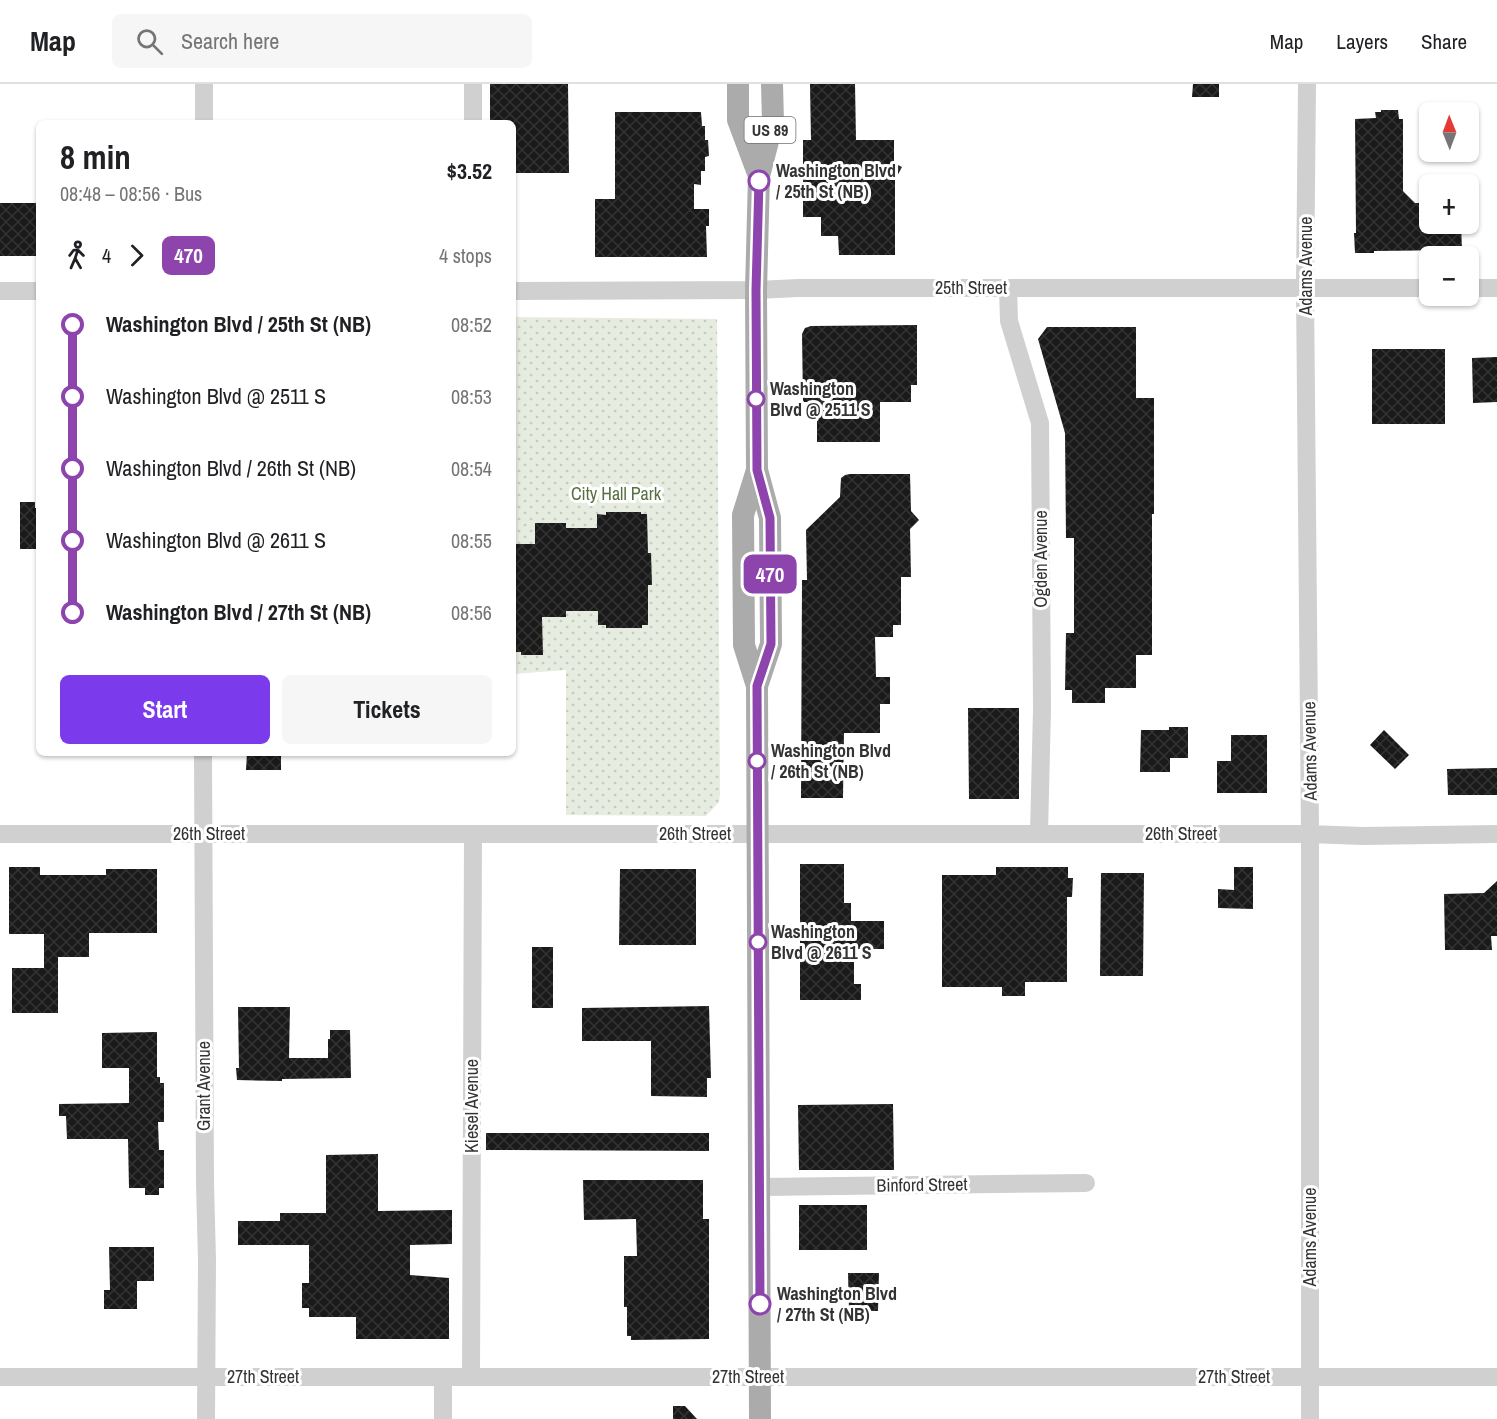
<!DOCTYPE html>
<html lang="en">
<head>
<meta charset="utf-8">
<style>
	:root { --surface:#fff; --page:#f6f6f6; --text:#202124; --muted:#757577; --line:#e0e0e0; --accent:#7c3aed }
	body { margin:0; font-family:"Archivo Narrow",sans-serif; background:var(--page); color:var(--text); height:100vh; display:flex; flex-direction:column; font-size:22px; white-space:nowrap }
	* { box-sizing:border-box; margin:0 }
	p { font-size:20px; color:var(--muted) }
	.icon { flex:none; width:33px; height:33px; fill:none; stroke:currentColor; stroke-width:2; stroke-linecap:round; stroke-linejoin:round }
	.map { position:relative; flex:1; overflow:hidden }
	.details { position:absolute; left:36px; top:36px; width:480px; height:636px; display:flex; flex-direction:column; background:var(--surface); border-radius:9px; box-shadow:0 2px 4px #0004 }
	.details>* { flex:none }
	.badge { padding:0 12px; border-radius:9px; font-size:21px; line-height:39px }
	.needle { width:39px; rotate:359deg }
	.buttons { position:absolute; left:1419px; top:18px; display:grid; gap:12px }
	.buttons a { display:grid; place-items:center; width:60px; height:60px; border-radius:9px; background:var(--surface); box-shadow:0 2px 4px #0004; font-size:30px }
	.map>.badge { position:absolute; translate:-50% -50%; box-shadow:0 0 0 3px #fff }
	.legs { display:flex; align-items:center; gap:9px; height:66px; padding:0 24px; font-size:20px }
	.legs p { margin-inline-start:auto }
	.head { display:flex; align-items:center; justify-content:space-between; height:102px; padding:0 24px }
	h1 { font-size:33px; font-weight:800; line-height:45px }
	.action { display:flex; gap:12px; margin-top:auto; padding:12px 24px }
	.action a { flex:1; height:69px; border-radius:9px; background:var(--accent); color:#fff; font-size:24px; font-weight:800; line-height:69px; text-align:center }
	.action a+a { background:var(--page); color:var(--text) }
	ul { padding:0 24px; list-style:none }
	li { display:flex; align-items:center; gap:21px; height:72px; font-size:22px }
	li i { display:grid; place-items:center; width:9px; height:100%; margin:0 8px; background:currentColor }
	li i::after { content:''; width:15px; height:15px; margin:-8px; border:4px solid; border-radius:50%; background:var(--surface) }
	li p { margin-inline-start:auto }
	li:first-child i { background:linear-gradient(#0000 50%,currentColor 0) }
	li:last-child i { background:linear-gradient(currentColor 50%,#0000 0) }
	header { display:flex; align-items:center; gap:36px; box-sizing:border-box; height:84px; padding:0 30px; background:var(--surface); border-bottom:2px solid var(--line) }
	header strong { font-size:28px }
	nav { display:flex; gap:33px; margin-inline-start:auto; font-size:21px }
	.search { width:420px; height:54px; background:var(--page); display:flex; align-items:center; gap:15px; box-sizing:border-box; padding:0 21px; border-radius:9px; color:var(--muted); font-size:22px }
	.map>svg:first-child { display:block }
	.park { fill:url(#park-dots) }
	.building { fill:url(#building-cross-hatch) }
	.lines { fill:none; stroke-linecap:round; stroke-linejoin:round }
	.minor { stroke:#d0d0d0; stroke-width:18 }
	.major { stroke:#ababab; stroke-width:22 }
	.line-1-casing { stroke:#fff; stroke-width:14 }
	.line-1 { stroke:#8e44ad; stroke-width:9 }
	.stop-1-dot { fill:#fff; stroke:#8e44ad; stroke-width:3 }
	.labels { text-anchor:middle; stroke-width:6; stroke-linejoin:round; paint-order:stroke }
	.shield { fill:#fff; stroke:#707070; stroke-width:1.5 }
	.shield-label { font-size:16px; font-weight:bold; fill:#333 }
	.stop-label { font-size:18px; font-weight:bold; fill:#333; stroke:#fff; text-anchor:start }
	.street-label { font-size:18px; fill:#333; stroke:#fff }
	.park-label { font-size:18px; fill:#56703f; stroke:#fff }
</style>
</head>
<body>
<header>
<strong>Map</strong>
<div class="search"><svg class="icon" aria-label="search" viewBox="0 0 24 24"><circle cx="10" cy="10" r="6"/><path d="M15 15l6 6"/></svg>Search here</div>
<nav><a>Map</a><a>Layers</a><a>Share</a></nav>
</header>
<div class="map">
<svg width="1497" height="1335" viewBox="0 0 1497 1335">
	<defs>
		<pattern id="park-dots" width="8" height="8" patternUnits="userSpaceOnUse" patternTransform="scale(1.5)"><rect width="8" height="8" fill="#e6ecdf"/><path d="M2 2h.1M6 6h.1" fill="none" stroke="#c6cbc0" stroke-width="1.8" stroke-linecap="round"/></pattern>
		<pattern id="building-cross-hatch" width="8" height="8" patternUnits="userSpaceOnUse" patternTransform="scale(1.5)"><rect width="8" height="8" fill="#1a1a1a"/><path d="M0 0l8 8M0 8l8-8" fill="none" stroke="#333"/></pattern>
	</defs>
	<rect width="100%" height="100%" fill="#fff"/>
	<path class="park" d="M513 233 717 235 720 710 719 718 706 732 566 731V586L513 590Z"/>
	<path class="building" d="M490 0H568L569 89H513V39H490Z
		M810 0H855L856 56H894V79L902 83 895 96V171H839L838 152H821V133H803V56H811Z
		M1193 0H1219V13H1192Z
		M1381 26H1398L1399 35H1403V107L1415 119H1430V140H1461L1462 166 1374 167V169H1355L1354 149H1356L1355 35 1376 34 1375 28H1381Z
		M615 28H701L702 42H705V56H708L709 72 705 73V87H701V101L694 100V125H709V142H706L707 173H595V115H615Z
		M0 119H39V172H0Z
		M917 241V301H911V318H880V358H817V318H803L802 250 805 244 811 242Z
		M1047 243H1136V314H1154V430H1152V571H1136V604H1105V619H1072V606H1065L1066 549H1074V454H1066L1065 349 1038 255Z
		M1372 265H1445V340H1372Z
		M1497 273V318L1473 319 1472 274Z
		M850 390H910L911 427 919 436 910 445 911 493H901V541H893V553H875L876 593H890V620H880V649H844L843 714H801L802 496H807L806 446 840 413 841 394 845 391Z
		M20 418H35V424H39V459H36V465H20Z
		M606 428H641V430H647L648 469H651L652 501H648V541H642V544H606V541H598V527H566V533H542L543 571H521V568H513V460H535V439H566V444H597V430L606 431Z
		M968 624H1019V715H969Z
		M1169 643H1188V674H1170V688H1140L1141 646H1169Z
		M1384 646 1409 671 1395 685 1370 661Z
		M1231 651H1267V709H1217V677H1231Z
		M247 669H281V686H246Z
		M1497 684V711H1448L1447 685Z
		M800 780H844V819H851V837H884V865H854V900H861V916H800Z
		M9 783H40V791H106V785H157V849H89V873H58V929H12V884H44V850H9Z
		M996 783H1068V794H1073L1072 813H1067V898H1025V912H1002V903H942V791H996Z
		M1234 783H1253V825L1218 824V805L1234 806Z
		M620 785H696V861H619Z
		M1101 789H1144L1143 892H1100Z
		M1497 797V852H1491L1492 866H1445L1444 810 1484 809Z
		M532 863H553V924H532Z
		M709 922 711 994H707V1013L651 1012V957H582V924Z
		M238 923H290L289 974H328V955H330V946H350L351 994 282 995V997L237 996 236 984H239Z
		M157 948V993H160V999H164V1038H158L159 1066H164V1104H159V1111H145V1104H129L128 1055H67L66 1032H59V1020L129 1019V984H102V949Z
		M893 1020 894 1086H799L798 1021Z
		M486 1049H709V1067L486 1066Z
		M378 1070V1127L452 1126V1160L410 1161V1191L449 1194V1255H356V1233H309V1224H302V1199H309V1161H238V1137H280V1129H326V1071Z
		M583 1096H703V1135H709V1255L631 1256V1252H627V1223H624V1172H637L636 1135 584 1136Z
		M799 1121H867V1166H799Z
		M109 1163H154V1197H137V1225H104V1206H110Z
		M848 1189H879L878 1227H849Z
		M673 1322H685L697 1335H673Z"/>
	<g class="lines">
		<path class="minor" d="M1307 0 1305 204 1310 750V1335
			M204 39V0
			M473 39V0
			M1008 204 1009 237 1040 339 1042 625 1039 750
			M1468 204H1497
			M0 207H39
			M513 207 756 206 798 204H1430
			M203 669 205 1099 207 1176 206 1335
			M0 750H1310L1363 752 1497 750
			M759 1103 1086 1099
			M0 1293H1497
			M443 1293V1335
			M471 1293 473 750"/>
		<path class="major" d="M738 0V36L759 92
			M757 386 743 431 744 561 757 602 760 1335
			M757 602 771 560 770 434 757 386 756 206 759 92 773 38 772 0"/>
	</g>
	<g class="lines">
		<g class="line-1-casing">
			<path id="line-1" d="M759 97 756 206 757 386 770 434 771 560 757 602 760 1220"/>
		</g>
		<use href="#line-1" class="line-1"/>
	</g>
	<g class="stop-1-dot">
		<circle cx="759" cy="97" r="10"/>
		<circle cx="756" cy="315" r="8"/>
		<circle cx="757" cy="677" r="8"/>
		<circle cx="758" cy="858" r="8"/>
		<circle cx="760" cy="1220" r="10"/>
	</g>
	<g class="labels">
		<rect class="shield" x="744.5" y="33" width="51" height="26" rx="4.5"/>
		<g class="shield-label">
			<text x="770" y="52">US 89</text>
		</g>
		<g class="stop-label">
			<text x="776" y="93">Washington Blvd<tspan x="776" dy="21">/ 25th St (NB)</tspan></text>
			<text x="770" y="311">Washington<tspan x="770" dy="21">Blvd @ 2511 S</tspan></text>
			<text x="771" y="673">Washington Blvd<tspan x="771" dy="21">/ 26th St (NB)</tspan></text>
			<text x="771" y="854">Washington<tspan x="771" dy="21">Blvd @ 2611 S</tspan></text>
			<text x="777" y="1216">Washington Blvd<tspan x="777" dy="21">/ 27th St (NB)</tspan></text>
		</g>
		<g class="street-label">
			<text transform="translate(1306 182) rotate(-90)" y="6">Adams Avenue</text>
			<text x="971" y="210">25th Street</text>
			<text transform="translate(1041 475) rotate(-90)" y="6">Ogden Avenue</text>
			<text transform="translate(1310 667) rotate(-91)" y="6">Adams Avenue</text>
			<text x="209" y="756">26th Street</text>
			<text x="695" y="756">26th Street</text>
			<text x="1181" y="756">26th Street</text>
			<text transform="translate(204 1002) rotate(-90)" y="6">Grant Avenue</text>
			<text transform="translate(472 1022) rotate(-90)" y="6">Kiesel Avenue</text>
			<text transform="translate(922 1101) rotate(-1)" y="6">Binford Street</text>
			<text transform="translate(1310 1153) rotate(-90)" y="6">Adams Avenue</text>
			<text x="263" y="1299">27th Street</text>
			<text x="748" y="1299">27th Street</text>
			<text x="1234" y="1299">27th Street</text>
		</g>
		<g class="park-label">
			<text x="616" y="416">City Hall Park</text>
		</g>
	</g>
</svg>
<div class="buttons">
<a><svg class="needle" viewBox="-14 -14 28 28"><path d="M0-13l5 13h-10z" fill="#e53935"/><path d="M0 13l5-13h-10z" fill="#757577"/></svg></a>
<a>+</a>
<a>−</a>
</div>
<b class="badge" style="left:770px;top:490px;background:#8e44ad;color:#fff">470</b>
<section class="details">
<div class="head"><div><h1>8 min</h1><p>08:48 – 08:56 · Bus</p></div><b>$3.52</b></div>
<div class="legs"><svg class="icon" aria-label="walk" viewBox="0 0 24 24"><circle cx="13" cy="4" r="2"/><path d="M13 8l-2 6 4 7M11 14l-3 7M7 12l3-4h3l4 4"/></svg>4<svg class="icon" aria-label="forward" viewBox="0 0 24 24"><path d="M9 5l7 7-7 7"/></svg><b class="badge" style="background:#8e44ad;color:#fff">470</b><p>4 stops</p></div>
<ul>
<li><i style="color:#8e44ad"></i><b>Washington Blvd / 25th St (NB)</b><p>08:52</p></li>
<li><i style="color:#8e44ad"></i><span>Washington Blvd @ 2511 S</span><p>08:53</p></li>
<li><i style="color:#8e44ad"></i><span>Washington Blvd / 26th St (NB)</span><p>08:54</p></li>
<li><i style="color:#8e44ad"></i><span>Washington Blvd @ 2611 S</span><p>08:55</p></li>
<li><i style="color:#8e44ad"></i><b>Washington Blvd / 27th St (NB)</b><p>08:56</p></li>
</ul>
<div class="action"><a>Start</a><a>Tickets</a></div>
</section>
</div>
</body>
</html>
